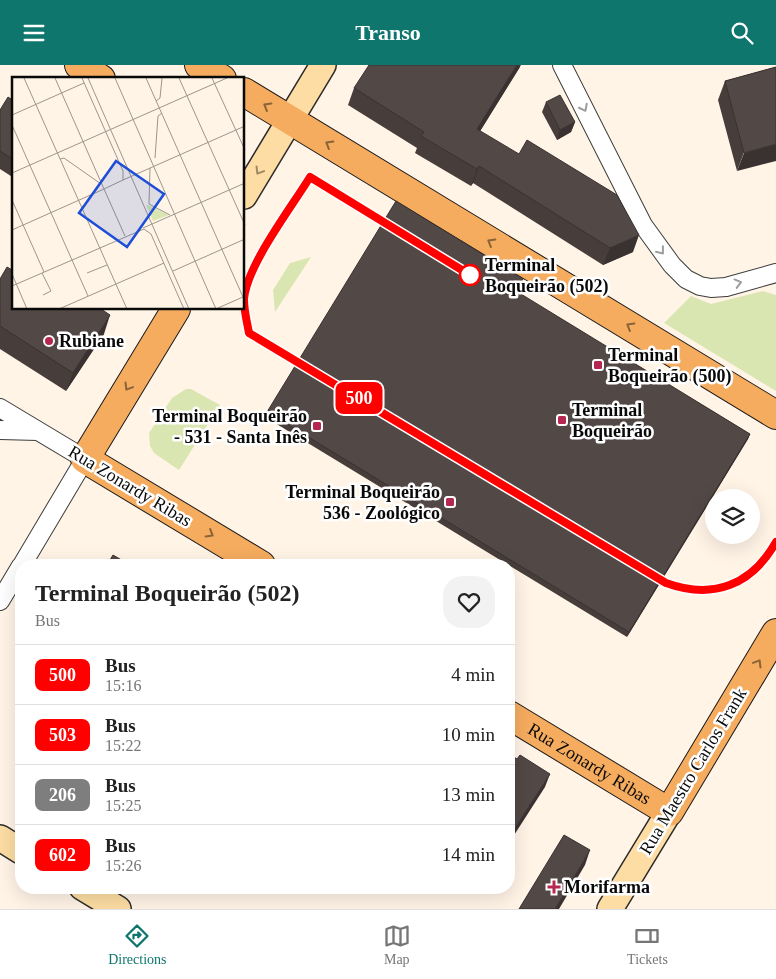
<!DOCTYPE html>
<html lang="en">
<head>
<meta charset="utf-8">
<style>
	:root { --surface:#fff; --page:#f2f2f2; --text:#222; --muted:#767676; --line:#e0e0e0; --accent:#0f766e }
	body { margin:0; font-family:Georgia,serif; background:var(--page); color:var(--text); height:100vh; display:flex; flex-direction:column; font-size:19px; white-space:nowrap }
	* { box-sizing:border-box; margin:0 }
	p { font-size:16px; color:var(--muted) }
	.icon { flex:none; width:28px; height:28px; fill:none; stroke:currentColor; stroke-width:2; stroke-linecap:round; stroke-linejoin:round }
	.map { position:relative; flex:1; overflow:hidden }
	.panel { position:absolute; left:15px; top:494px; width:500px; height:335px; display:flex; flex-direction:column; background:var(--surface); border-radius:20px; box-shadow:0 5px 20px #0002 }
	.panel>* { flex:none }
	.badge { padding:0 10px; border-radius:8px; font-size:18px; line-height:32px }
	.tools { position:absolute; left:705px; top:424px; display:grid; gap:10px }
	.tools a { display:grid; place-items:center; width:55px; height:55px; border-radius:50%; background:var(--surface); box-shadow:0 5px 20px #0002; font-size:25px }
	.map>.badge { position:absolute; translate:-50% -50%; box-shadow:0 0 0 2px #fff }
	.round { display:grid; place-items:center; flex:none; width:52px; height:52px; border-radius:20px; background:var(--page) }
	.head { display:flex; align-items:center; justify-content:space-between; height:85px; padding:0 20px }
	h1 { font-size:24px; font-weight:800; line-height:38px }
	ul { padding:0; list-style:none }
	li { display:flex; align-items:center; gap:15px; height:60px; padding:0 20px; border-top:1px solid var(--line) }
	li div { flex:1 }
	li b { display:block; font-size:19px }
	li em { font-style:normal }
	li .badge { min-width:55px; font-weight:700; text-align:center }
	header { display:flex; justify-content:space-between; align-items:center; height:65px; padding:0 20px; background:var(--accent); color:#fff; font-size:22px; font-weight:800 }
	.dock { display:flex; justify-content:space-around; align-items:center; height:70px; border-top:1px solid var(--line); background:var(--surface); font-size:14px; color:var(--muted) }
	.dock a { display:grid; justify-items:center; gap:2px }
	.dock .current { color:var(--accent) }
	.map>svg:first-child { display:block }
	.green { fill:#dae6b2 }
	.lines { fill:none; stroke-linecap:round; stroke-linejoin:round }
	.street-casing { stroke:#3c3c3c; stroke-width:20 }
	.secondary-casing { stroke:#2b2b2b; stroke-width:28 }
	.primary-casing { stroke:#1a1a1a; stroke-width:30 }
	.street { stroke:#fff; stroke-width:18 }
	.secondary { stroke:#fddda3; stroke-width:25 }
	.primary { stroke:#f5ac5f; stroke-width:28 }
	.wall { fill:#473e3c }
	.shaded-wall { fill:#393231 }
	.building { fill:#524846; stroke:#393231 }
	.oneway { stroke:#8b6338 }
	.oneway2 { stroke:#9d9d9d }
	.oneway3 { stroke:#9b8865 }
	.line-casing { stroke:#fff; stroke-width:11 }
	.line { stroke:#f00; stroke-width:8 }
	.stop-dot { fill:#fff; stroke:#f00; stroke-width:2.5 }
	.poi-dot { fill:#b52651; stroke:#fff; stroke-width:2 }
	.labels { text-anchor:middle; stroke-width:5; stroke-linejoin:round; paint-order:stroke }
	.stop-label { font-size:18px; font-weight:bold; fill:#090909; stroke:#fff; text-anchor:start }
	.poi-label { font-size:18px; font-weight:bold; fill:#090909; stroke:#fff; text-anchor:start }
	.street-label { font-size:18px; fill:#090909; stroke:#fff }
	.inset-road { fill:none; stroke:#9d968e; stroke-width:1 }
	.view { fill:#1d4ed8; fill-opacity:0.15; stroke:#1d4ed8; stroke-width:2.5 }
	.inset-edge { fill:none; stroke:#090909; stroke-width:2.5 }
</style>
</head>
<body>
<header><svg class="icon" aria-label="menu" viewBox="0 0 24 24"><path d="M4 6h16M4 12h16M4 18h16"/></svg>Transo<svg class="icon" aria-label="search" viewBox="0 0 24 24"><circle cx="10" cy="10" r="6"/><path d="M15 15l6 6"/></svg></header>
<div class="map">
<svg width="776" height="844" viewBox="0 0 776 844">
	<rect width="100%" height="100%" fill="#fff4e6"/>
	<path class="green" d="M311 192 275 247 273 225 290 198Z
		M763 226 776 230V326L664 258 691 231 711 239Z
		M186 324H191L220 340 179 405 154 388 150 381 149 368 172 333Z"/>
	<g class="lines">
		<g class="street-casing">
			<path id="street" d="M562 0 643 160 672 200 686 214 700 221 711 223 726 222 776 208
				M0 343 85 394 22 500
				M0 365 38 366
				M0 536 21 501"/>
		</g>
		<g class="secondary-casing">
			<path id="secondary" d="M244 131 323 0
				M0 773 21 786
				M82 822 118 844
				M610 844 669 747"/>
		</g>
		<g class="primary-casing">
			<g id="primary">
				<path d="M79 0 101 14"/>
				<path d="M199 0 222 14"/>
				<path d="M244 27 776 350"/>
				<path d="M176 244 85 394 261 500"/>
				<path id="s1" d="M509 650 669 747 776 568"/>
			</g>
		</g>
		<use href="#street" class="street"/>
		<use href="#secondary" class="secondary"/>
		<use href="#primary" class="primary"/>
	</g>
	<path class="wall" d="M520 2 480 66 633 187 603 200 473 118 471 121 415 88 417 83 348 40 354 23Z
		M776 2 737 106 718 35 725 16Z
		M14 36V113L0 104V45Z
		M546 37 575 57 571 67 557 75 542 47Z
		M0 214 104 269 66 326 0 284Z
		M521 219 516 227 750 369 748 374 627 572 265 352 267 347Z"/>
	<path class="shaded-wall" d="M517 0H521L471 81 477 64Z
		M575 57 571 67 557 75 560 65Z
		M776 79V96L737 106 744 88Z
		M479 101 473 118 471 121 477 104Z
		M639 170 633 187 603 200 610 183Z
		M110 250 104 269 66 326 73 308Z
		M750 369 748 374 627 572 629 567Z
		M550 709 545 722 509 778V772Z
		M590 785 585 800 559 844H555Z"/>
	<path class="building" d="M369 0H517L477 64 519 89 527 75 617 130 639 170 610 183 479 101 477 104 421 71 424 67 354 23Z
		M776 2V79L744 88 725 16Z
		M560 30 575 57 560 65 546 37Z
		M8 32 14 36V95L0 86V45Z
		M396 136 523 214 516 226 750 369 629 567 267 347Z
		M7 202 14 206V244H101L110 250 73 308 0 261V214Z
		M113 490 130 500H107Z
		M509 689 517 694 520 690 550 709 509 772Z
		M564 770 590 785 555 844H519Z"/>
	<defs><path id="oneway-chevron" d="M-2-3.5L2.5 0L-2 3.5" fill="none" stroke-width="1.6" stroke-linecap="round" stroke-linejoin="round" transform="scale(1.25)"/></defs>
	<g class="oneway">
		<use href="#oneway-chevron" transform="translate(267 41) rotate(-149)"/>
		<use href="#oneway-chevron" transform="translate(329 79) rotate(-149)"/>
		<use href="#oneway-chevron" transform="translate(491 177) rotate(-149)"/>
		<use href="#oneway-chevron" transform="translate(630 261) rotate(-149)"/>
		<use href="#oneway-chevron" transform="translate(128 322) rotate(121)"/>
		<use href="#oneway-chevron" transform="translate(210 469) rotate(31)"/>
		<use href="#oneway-chevron" transform="translate(758 598) rotate(-59)"/>
	</g>
	<g class="oneway2">
		<use href="#oneway-chevron" transform="translate(584 43) rotate(63)"/>
		<use href="#oneway-chevron" transform="translate(661 186) rotate(52)"/>
		<use href="#oneway-chevron" transform="translate(738 218) rotate(-15)"/>
	</g>
	<use class="oneway3" href="#oneway-chevron" transform="translate(259 106) rotate(121)"/>
	<g class="lines">
		<g class="line-casing">
			<path id="line" d="M470 210 310 112C291 143 247 200 244 234 244 246 247 257 249 268L666 518C713 535 752 520 776 477"/>
		</g>
		<use href="#line" class="line"/>
	</g>
	<circle class="stop-dot" cx="470" cy="210" r="10"/>
	<g class="poi-dot">
		<circle cx="49" cy="276" r="5"/>
		<rect x="593" y="295" width="10" height="10" rx="2.5"/>
		<rect x="557" y="350" width="10" height="10" rx="2.5"/>
		<rect x="312" y="356" width="10" height="10" rx="2.5"/>
		<rect x="445" y="432" width="10" height="10" rx="2.5"/>
		<path d="M551.5 814.5h5v5h5v5h-5v5h-5v-5h-5v-5h5z"/>
	</g>
	<g class="labels">
		<g class="stop-label">
			<text x="485" y="206">Terminal<tspan x="485" dy="21">Boqueirão (502)</tspan></text>
		</g>
		<g class="poi-label">
			<text x="59" y="282">Rubiane</text>
			<text x="608" y="296">Terminal<tspan x="608" dy="21">Boqueirão (500)</tspan></text>
			<text x="572" y="351">Terminal<tspan x="572" dy="21">Boqueirão</tspan></text>
			<text x="307" y="357" text-anchor="end">Terminal Boqueirão<tspan x="307" dy="21">- 531 - Santa Inês</tspan></text>
			<text x="440" y="433" text-anchor="end">Terminal Boqueirão<tspan x="440" dy="21">536 - Zoológico</tspan></text>
			<text x="564" y="828">Morifarma</text>
		</g>
		<g class="street-label">
			<text transform="translate(130 421) rotate(31)" y="6">Rua Zonardy Ribas</text>
			<text dy="6" stroke="none"><textPath href="#s1" startOffset="94">Rua Zonardy Ribas</textPath></text>
			<text transform="translate(693 706) rotate(-59)" y="6">Rua Maestro Carlos Frank</text>
		</g>
	</g>
	<g transform="translate(12 12)">
		<rect width="232" height="232" fill="#fff4e6"/>
		<path d="M134 128H136L157 138 141 144Z" fill="#dae6b2"/>
		<path class="inset-road" d="M12 1 115 232M70 1 111 94V103L92 112 113 159M76 1 177 232M103 1 204 232M134 1 231 220M167 1 233 148M200 1 233 73M144 24 148 21 150 1M0 38 72 6M0 48 76 219M143 81 146 39 150 36M48 82 52 81 89 107M138 91 137 127 158 138M0 96 215 1M111 103 233 49M0 123 32 195M131 151 233 106M0 153 92 112 43 1M161 194 233 162M30 196 39 214 31 218M75 196 95 188M0 197 15 232M0 209 132 152 139 157 172 232M206 231 231 220M47 232 152 186"/>
		<path class="view" d="M104 84 152 117 115 170 67 136Z"/>
		<rect width="232" height="232" class="inset-edge"/>
	</g>
</svg>
<div class="tools">
<a><svg class="icon" aria-label="layers" viewBox="0 0 24 24"><path d="M12 4l9 5-9 5-9-5zM3 14l9 5 9-5"/></svg></a>
</div>
<b class="badge" style="left:359px;top:333px;background:#f00;color:#fff">500</b>
<section class="panel">
<div class="head"><div><h1>Terminal Boqueirão (502)</h1><p>Bus</p></div><a class="round"><svg class="icon" aria-label="heart" viewBox="0 0 24 24"><path d="M12 20l-8-8c-3-5 5-10 8-4 3-6 11-1 8 4z"/></svg></a></div>
<ul>
<li><span class="badge" style="background:#f00;color:#fff">500</span><div><b>Bus</b><p>15:16</p></div><em>4 min</em></li>
<li><span class="badge" style="background:#f00;color:#fff">503</span><div><b>Bus</b><p>15:22</p></div><em>10 min</em></li>
<li><span class="badge" style="background:#7e7e7e;color:#fff">206</span><div><b>Bus</b><p>15:25</p></div><em>13 min</em></li>
<li><span class="badge" style="background:#f00;color:#fff">602</span><div><b>Bus</b><p>15:26</p></div><em>14 min</em></li>
</ul>
</section>
</div>
<nav class="dock">
<a class="current"><svg class="icon" aria-label="directions" viewBox="0 0 24 24"><path d="M12 3l9 9-9 9-9-9zM9 14v-3h6M13 9l2 2-2 2"/></svg>Directions</a>
<a><svg class="icon" aria-label="map" viewBox="0 0 24 24"><path d="M3 6l6-2 6 2 6-2v14l-6 2-6-2-6 2zM9 4v14M15 6v14"/></svg>Map</a>
<a><svg class="icon" aria-label="tickets" viewBox="0 0 24 24"><path d="M3 7h18v10H3zM15 7v10"/></svg>Tickets</a>
</nav>
</body>
</html>
